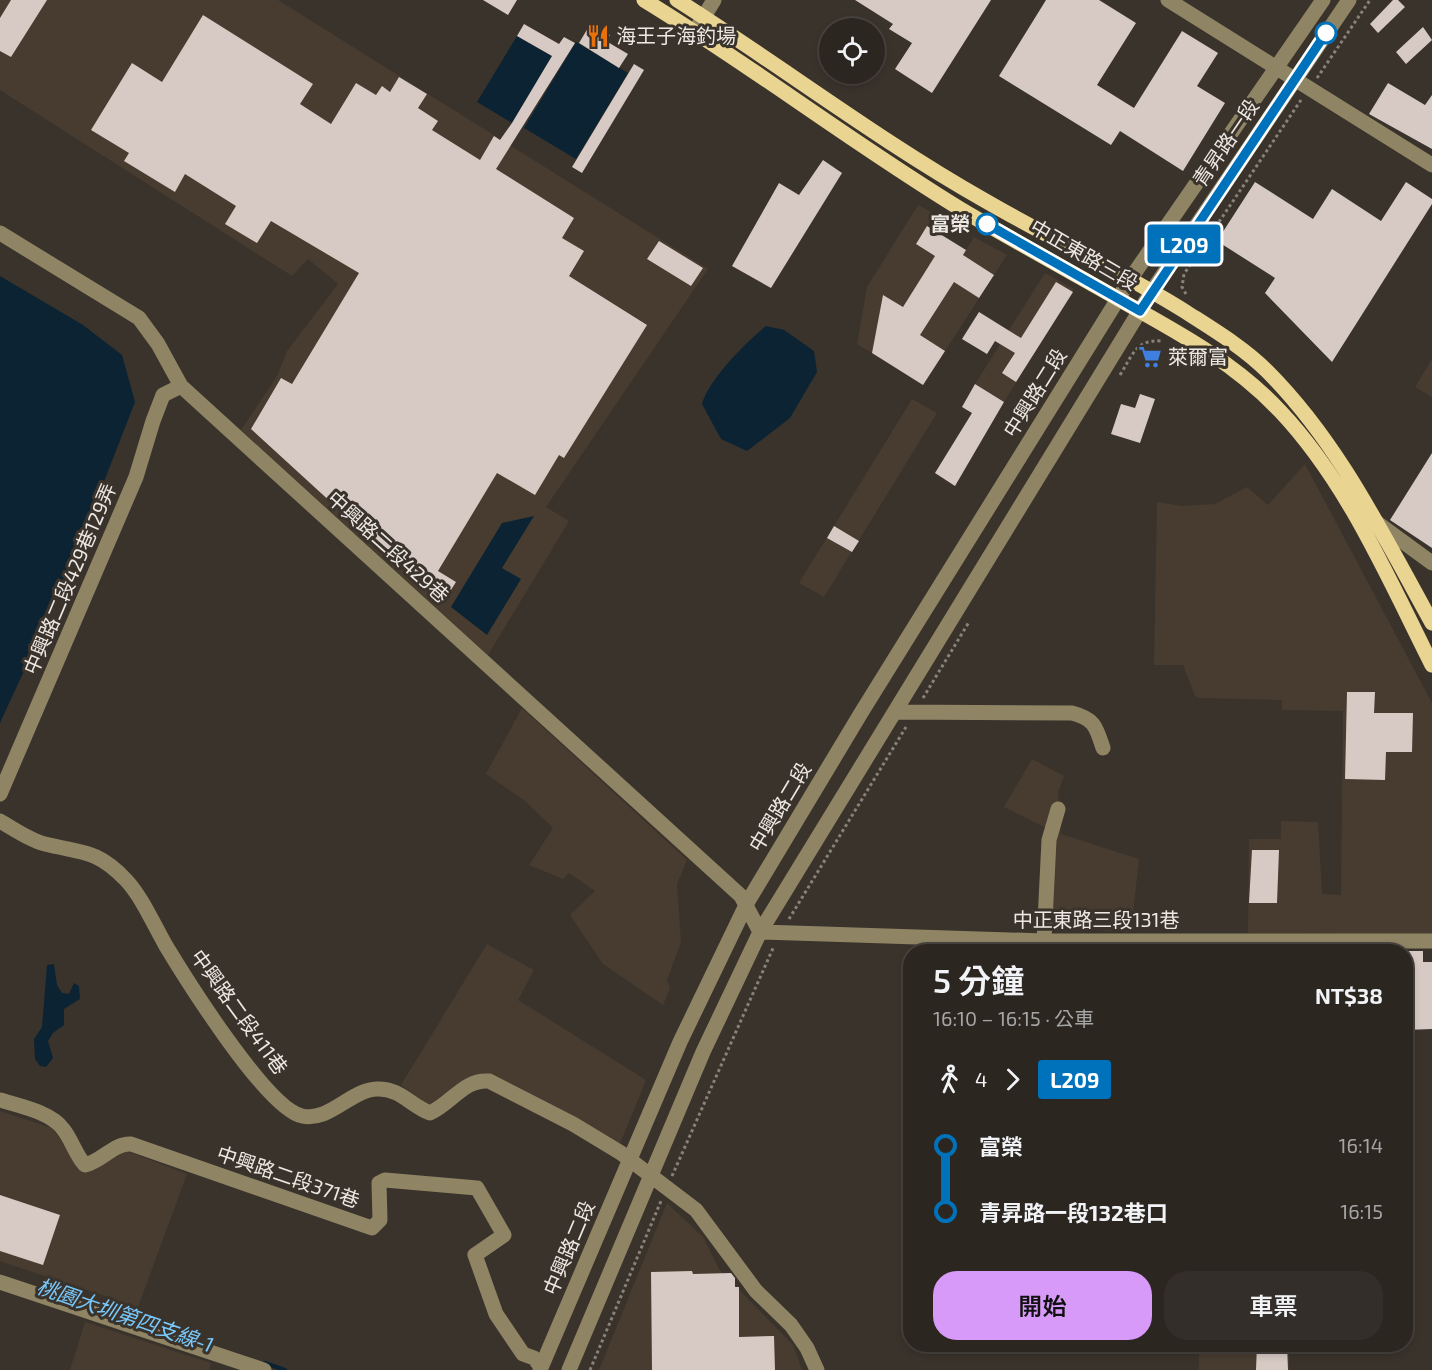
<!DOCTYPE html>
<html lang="zh-TW">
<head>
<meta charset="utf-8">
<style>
	:root { --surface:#2c2621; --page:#342e2a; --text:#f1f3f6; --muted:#a6a5a5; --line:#48433f; --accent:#d89af8 }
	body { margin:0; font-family:"Exo 2","Noto Sans TC",sans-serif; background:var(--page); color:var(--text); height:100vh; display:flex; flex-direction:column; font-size:22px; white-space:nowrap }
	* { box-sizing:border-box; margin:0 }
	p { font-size:20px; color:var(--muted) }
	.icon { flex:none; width:33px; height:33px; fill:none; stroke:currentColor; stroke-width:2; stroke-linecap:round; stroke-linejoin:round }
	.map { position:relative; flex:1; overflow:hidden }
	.side { position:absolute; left:903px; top:944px; width:510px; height:408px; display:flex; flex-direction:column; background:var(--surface); border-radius:24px; box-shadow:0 3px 9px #0003,0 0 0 2px var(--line) }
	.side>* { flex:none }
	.badge { padding:0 12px; border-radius:4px; font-size:21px; line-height:39px }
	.fabs { position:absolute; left:819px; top:18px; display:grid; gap:12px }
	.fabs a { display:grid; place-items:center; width:66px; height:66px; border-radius:50%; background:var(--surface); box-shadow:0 3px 9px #0003,0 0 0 2px var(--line); font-size:30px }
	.map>.badge { position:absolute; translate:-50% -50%; box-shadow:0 0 0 3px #fff }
	.legs { display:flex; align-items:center; gap:9px; height:66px; padding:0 30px; font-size:20px }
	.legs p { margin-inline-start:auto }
	.overview { display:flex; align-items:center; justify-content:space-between; height:102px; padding:0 30px }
	h1 { font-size:33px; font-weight:600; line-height:45px }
	.button { display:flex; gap:12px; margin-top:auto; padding:12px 30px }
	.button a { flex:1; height:69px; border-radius:24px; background:var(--accent); color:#111; font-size:24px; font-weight:600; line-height:69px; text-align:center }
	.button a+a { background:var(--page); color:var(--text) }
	ul { padding:0 30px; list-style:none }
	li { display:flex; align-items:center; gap:21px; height:66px; font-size:22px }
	li i { display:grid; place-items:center; width:9px; height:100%; margin:0 8px; background:currentColor }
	li i::after { content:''; width:15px; height:15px; margin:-8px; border:4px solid; border-radius:50%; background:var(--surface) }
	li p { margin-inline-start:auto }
	li:first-child i { background:linear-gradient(#0000 50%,currentColor 0) }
	li:last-child i { background:linear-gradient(currentColor 50%,#0000 0) }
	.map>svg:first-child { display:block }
	.built { fill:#473c2f }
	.water { fill:#0b2332 }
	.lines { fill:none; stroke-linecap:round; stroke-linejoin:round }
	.stream { stroke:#0b2332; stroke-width:4.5 }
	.building { fill:#d7cac5 }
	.path { stroke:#88827b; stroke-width:3; stroke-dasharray:3 3; stroke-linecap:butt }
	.minor { stroke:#8f8565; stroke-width:15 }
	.major { stroke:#ead491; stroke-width:15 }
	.line-1-casing { stroke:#fff; stroke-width:14 }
	.line-1 { stroke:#0072bc; stroke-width:9 }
	.stop-1-dot { fill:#fff; stroke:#0072bc; stroke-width:3 }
	.labels { text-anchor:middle; stroke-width:6; stroke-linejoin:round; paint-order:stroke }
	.poi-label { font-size:20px; fill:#ede8e3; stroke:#3a332c; text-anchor:start }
	.street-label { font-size:20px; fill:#ede8e3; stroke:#3a332c }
	.stop-label { font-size:20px; font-weight:bold; fill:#ede8e3; stroke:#3a332c; text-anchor:end }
	.water-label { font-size:21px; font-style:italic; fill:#78c8fb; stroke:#3a332c }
</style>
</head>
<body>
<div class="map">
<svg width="1432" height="1370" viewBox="0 0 1432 1370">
	<rect width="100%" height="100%" fill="#3a332c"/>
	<path class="built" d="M0 0H278L708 269 546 507 569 521 488 655 241 430 277 376 287 351 338 284 308 259 292 276 0 90Z
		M918 205 935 214 916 244 935 256 903 307 883 296 872 353 857 344 867 287Z
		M974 237 1007 255 923 385 892 365Z
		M1045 273 1074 289 1004 402 975 384Z
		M1432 359V397L1415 387Z
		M912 399 937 413 824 597 799 583Z
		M1305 464 1432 703V935L1248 933 1249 839H1281V821L1318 822 1322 894 1341 895 1343 711 1282 710V700L1200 698 1195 696 1183 665H1154L1157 502 1182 506 1215 504 1247 487 1268 505Z
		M522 708 687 860 677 884 681 942 667 980 670 989 663 1005 603 964 570 915 595 891 569 873 563 879 529 865 553 828 525 801 486 774Z
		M1032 759 1064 776 1058 792 1061 834 1139 859 1131 932 1042 927 1046 828 1004 807Z
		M487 944 534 970 518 1000 646 1080 619 1146 489 1076 435 1105H428L401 1085Z
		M0 1111 52 1128 82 1169 124 1150 187 1174 138 1307 0 1261Z
		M667 1203 703 1237 719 1269 793 1345 802 1370H599Z
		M85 1322 211 1363 209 1370H70Z
		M1199 1344H1289V1370H1199Z"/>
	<path class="water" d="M517 36 552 56 512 123 477 102Z
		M576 42 628 73 576 159 524 128Z
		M0 276 83 325 122 355 135 402 64 584 0 723Z
		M766 326 784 330 814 351 817 372 790 418 747 451 721 439 702 404C709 379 745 343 766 326Z
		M534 516 502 568 521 579 487 635 451 607 502 523Z
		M54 964 57 985 62 993 69 994 74 983 79 986 80 999 64 1009V1025L53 1033 48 1041 53 1058 46 1067 40 1066 35 1059 34 1039 42 1027 47 965Z"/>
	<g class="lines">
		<path class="stream" d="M265 1363 285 1370"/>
	</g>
	<path class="building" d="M11 0H47L11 57 0 51V18Z
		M483 0H517L508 15Z
		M855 0H991L932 93 895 69 912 43 889 29 893 24Z
		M1046 0H1099L1136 23 1097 85 1134 108 1182 31 1218 53 1197 86 1225 103 1183 171 1120 131 1111 145 999 76Z
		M1393 0H1398L1405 7 1378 33 1370 24Z
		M203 15 313 84 300 104 331 124 356 83 376 95 382 86 390 92 399 77 427 94 418 108 438 121 432 130 480 160 494 136 500 140 512 123 552 56 517 36 524 24 559 44 564 37 575 43 496 169 574 218 562 238 584 251 569 276 647 325 564 458 559 455 535 495 497 473 438 571 456 582 444 601 428 591 251 429 281 378 292 384 359 273 271 221 257 243 225 224 236 206 185 174 175 192 124 161 129 153 91 130 132 63 162 82Z
		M591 23 610 35 606 41 628 54 619 68 579 43Z
		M1423 27 1432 40 1406 64 1396 52Z
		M634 64 644 70 582 173 572 167Z
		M1388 83 1425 105 1432 95V149L1369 114Z
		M823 160 842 173 771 288 732 266 779 183 799 195Z
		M1255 182 1313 219 1332 189 1381 221 1406 182 1432 199V204L1332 362 1265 293 1275 278 1217 241Z
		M927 226 966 250 963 255 994 275 979 298 954 282 920 335 945 351 923 385 872 353 883 295 903 307 935 256 916 244Z
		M659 241 703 268 691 286 647 259Z
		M1056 282 1073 292 1016 382 1002 373 1015 353 995 341 987 354 962 339 979 312 1021 338Z
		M975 384 1004 402 955 486 935 473 972 413 962 407Z
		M1140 394 1155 399 1140 443 1111 434 1121 404 1135 408Z
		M1432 453V548L1390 520Z
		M834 526 859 541 852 552 827 538Z
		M1347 692H1375L1374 713H1413L1412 752H1386L1385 780 1345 779Z
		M1252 850H1279L1277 903H1249Z
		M1406 951H1423V962H1432V1029L1406 1030Z
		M0 1195 60 1215 43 1265 0 1251Z
		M692 1271 693 1274 731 1273 735 1278V1287H739V1337L774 1336 775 1370H652L651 1272Z
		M1257 1344H1287L1288 1370H1256Z"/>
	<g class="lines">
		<path class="path" d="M1317 78 1370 0
			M1186 294 1182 287 1184 274 1301 100
			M1120 375C1132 356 1136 339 1161 341
			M923 698 969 622
			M789 919 906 727
			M672 1176 774 946
			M590 1370 661 1201"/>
		<path class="minor" d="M1168 0 1432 165
			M697 28 714 0
			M0 233 139 318 158 344 181 386 741 896 760 932 1044 941H1432
			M1376 522 1432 563
			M895 712 1072 713C1095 719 1096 727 1103 748
			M0 794 136 477 153 421 163 395 181 386
			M0 821C14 829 29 840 45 844 81 853 97 849 126 880 142 897 154 925 166 946 186 979 267 1109 302 1116 330 1122 350 1090 377 1089 400 1088 411 1106 430 1113 452 1103 464 1079 489 1081L573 1124 621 1153 696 1210 756 1291 791 1325 807 1348 817 1370
			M1044 941 1049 840 1058 809
			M0 1100C19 1106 51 1112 63 1129 72 1140 75 1154 85 1165 102 1161 114 1143 131 1144L372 1228 380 1220 379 1183 385 1180 477 1188 504 1235 475 1255 496 1314 523 1354 534 1358 541 1367
			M0 1282 264 1370
			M540 1370 680 1042 747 903 861 713 1131 278 1323 0
			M569 1370 703 1052 760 932 1152 291 1349 0"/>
		<path class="major" d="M644 0C754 67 856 146 967 213 1020 244 1075 274 1129 305 1183 335 1237 365 1280 411 1348 483 1388 578 1432 665
			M677 0C780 65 878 140 984 200 1051 239 1121 271 1186 312 1214 330 1244 348 1267 371 1339 443 1383 535 1432 623"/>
	</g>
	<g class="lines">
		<g class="line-1-casing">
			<path id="line-1" d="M987 224 1140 311 1326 33"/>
		</g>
		<use href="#line-1" class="line-1"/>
	</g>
	<defs>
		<g id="restaurant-bare" transform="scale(1.8)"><path d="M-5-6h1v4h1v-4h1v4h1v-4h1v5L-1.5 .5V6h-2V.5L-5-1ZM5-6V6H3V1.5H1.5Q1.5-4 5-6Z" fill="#e8710a" stroke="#3a332c" stroke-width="2.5" paint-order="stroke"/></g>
		<g id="supermarket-bare" transform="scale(1.8)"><path d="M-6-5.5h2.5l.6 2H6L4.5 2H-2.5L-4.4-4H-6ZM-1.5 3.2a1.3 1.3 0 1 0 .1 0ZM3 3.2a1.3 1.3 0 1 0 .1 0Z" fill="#3f7fe0" stroke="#3a332c" stroke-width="2.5" paint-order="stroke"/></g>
	</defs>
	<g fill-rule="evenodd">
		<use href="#restaurant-bare" x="598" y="36"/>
		<use href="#supermarket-bare" x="1150" y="357"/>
	</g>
	<g class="stop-1-dot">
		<circle cx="1326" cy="33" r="10"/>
		<circle cx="987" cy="224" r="10"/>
	</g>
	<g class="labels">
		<g class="poi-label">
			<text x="616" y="43">海王子海釣場</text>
			<text x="1168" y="364">萊爾富</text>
		</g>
		<g class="street-label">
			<text transform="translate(1226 143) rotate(-56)" y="7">青昇路一段</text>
			<text transform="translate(1084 255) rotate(30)" y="7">中正東路三段</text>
			<text transform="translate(1035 393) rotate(-58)" y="7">中興路二段</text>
			<text transform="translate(388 547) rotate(42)" y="7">中興路二段429巷</text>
			<text transform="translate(70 579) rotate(-67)" y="7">中興路二段429巷129弄</text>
			<text transform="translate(780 807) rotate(-59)" y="7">中興路二段</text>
			<text x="1096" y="927">中正東路三段131巷</text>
			<text transform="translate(239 1012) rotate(54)" y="7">中興路二段411巷</text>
			<text transform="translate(288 1177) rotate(19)" y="7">中興路二段371巷</text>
			<text transform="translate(569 1248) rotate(-67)" y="7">中興路二段</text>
		</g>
		<g class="stop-label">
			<text x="970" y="231">富榮</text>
		</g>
		<g class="water-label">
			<text transform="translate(125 1316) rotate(19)" y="7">桃園大圳第四支線-1</text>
		</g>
	</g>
</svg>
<div class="fabs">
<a><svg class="icon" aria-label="locate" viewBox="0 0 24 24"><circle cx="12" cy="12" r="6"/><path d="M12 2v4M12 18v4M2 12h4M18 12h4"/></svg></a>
</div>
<b class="badge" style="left:1184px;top:244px;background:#0072bc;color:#fff">L209</b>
<section class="side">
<div class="overview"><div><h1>5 分鐘</h1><p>16:10 – 16:15 · 公車</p></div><b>NT$38</b></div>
<div class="legs"><svg class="icon" aria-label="walk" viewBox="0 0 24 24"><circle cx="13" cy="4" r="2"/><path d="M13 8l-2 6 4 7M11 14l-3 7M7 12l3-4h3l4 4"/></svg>4<svg class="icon" aria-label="forward" viewBox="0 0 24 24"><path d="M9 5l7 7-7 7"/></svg><b class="badge" style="background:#0072bc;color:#fff">L209</b></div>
<ul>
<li><i style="color:#0072bc"></i><b>富榮</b><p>16:14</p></li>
<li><i style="color:#0072bc"></i><b>青昇路一段132巷口</b><p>16:15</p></li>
</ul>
<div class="button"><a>開始</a><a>車票</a></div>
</section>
</div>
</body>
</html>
